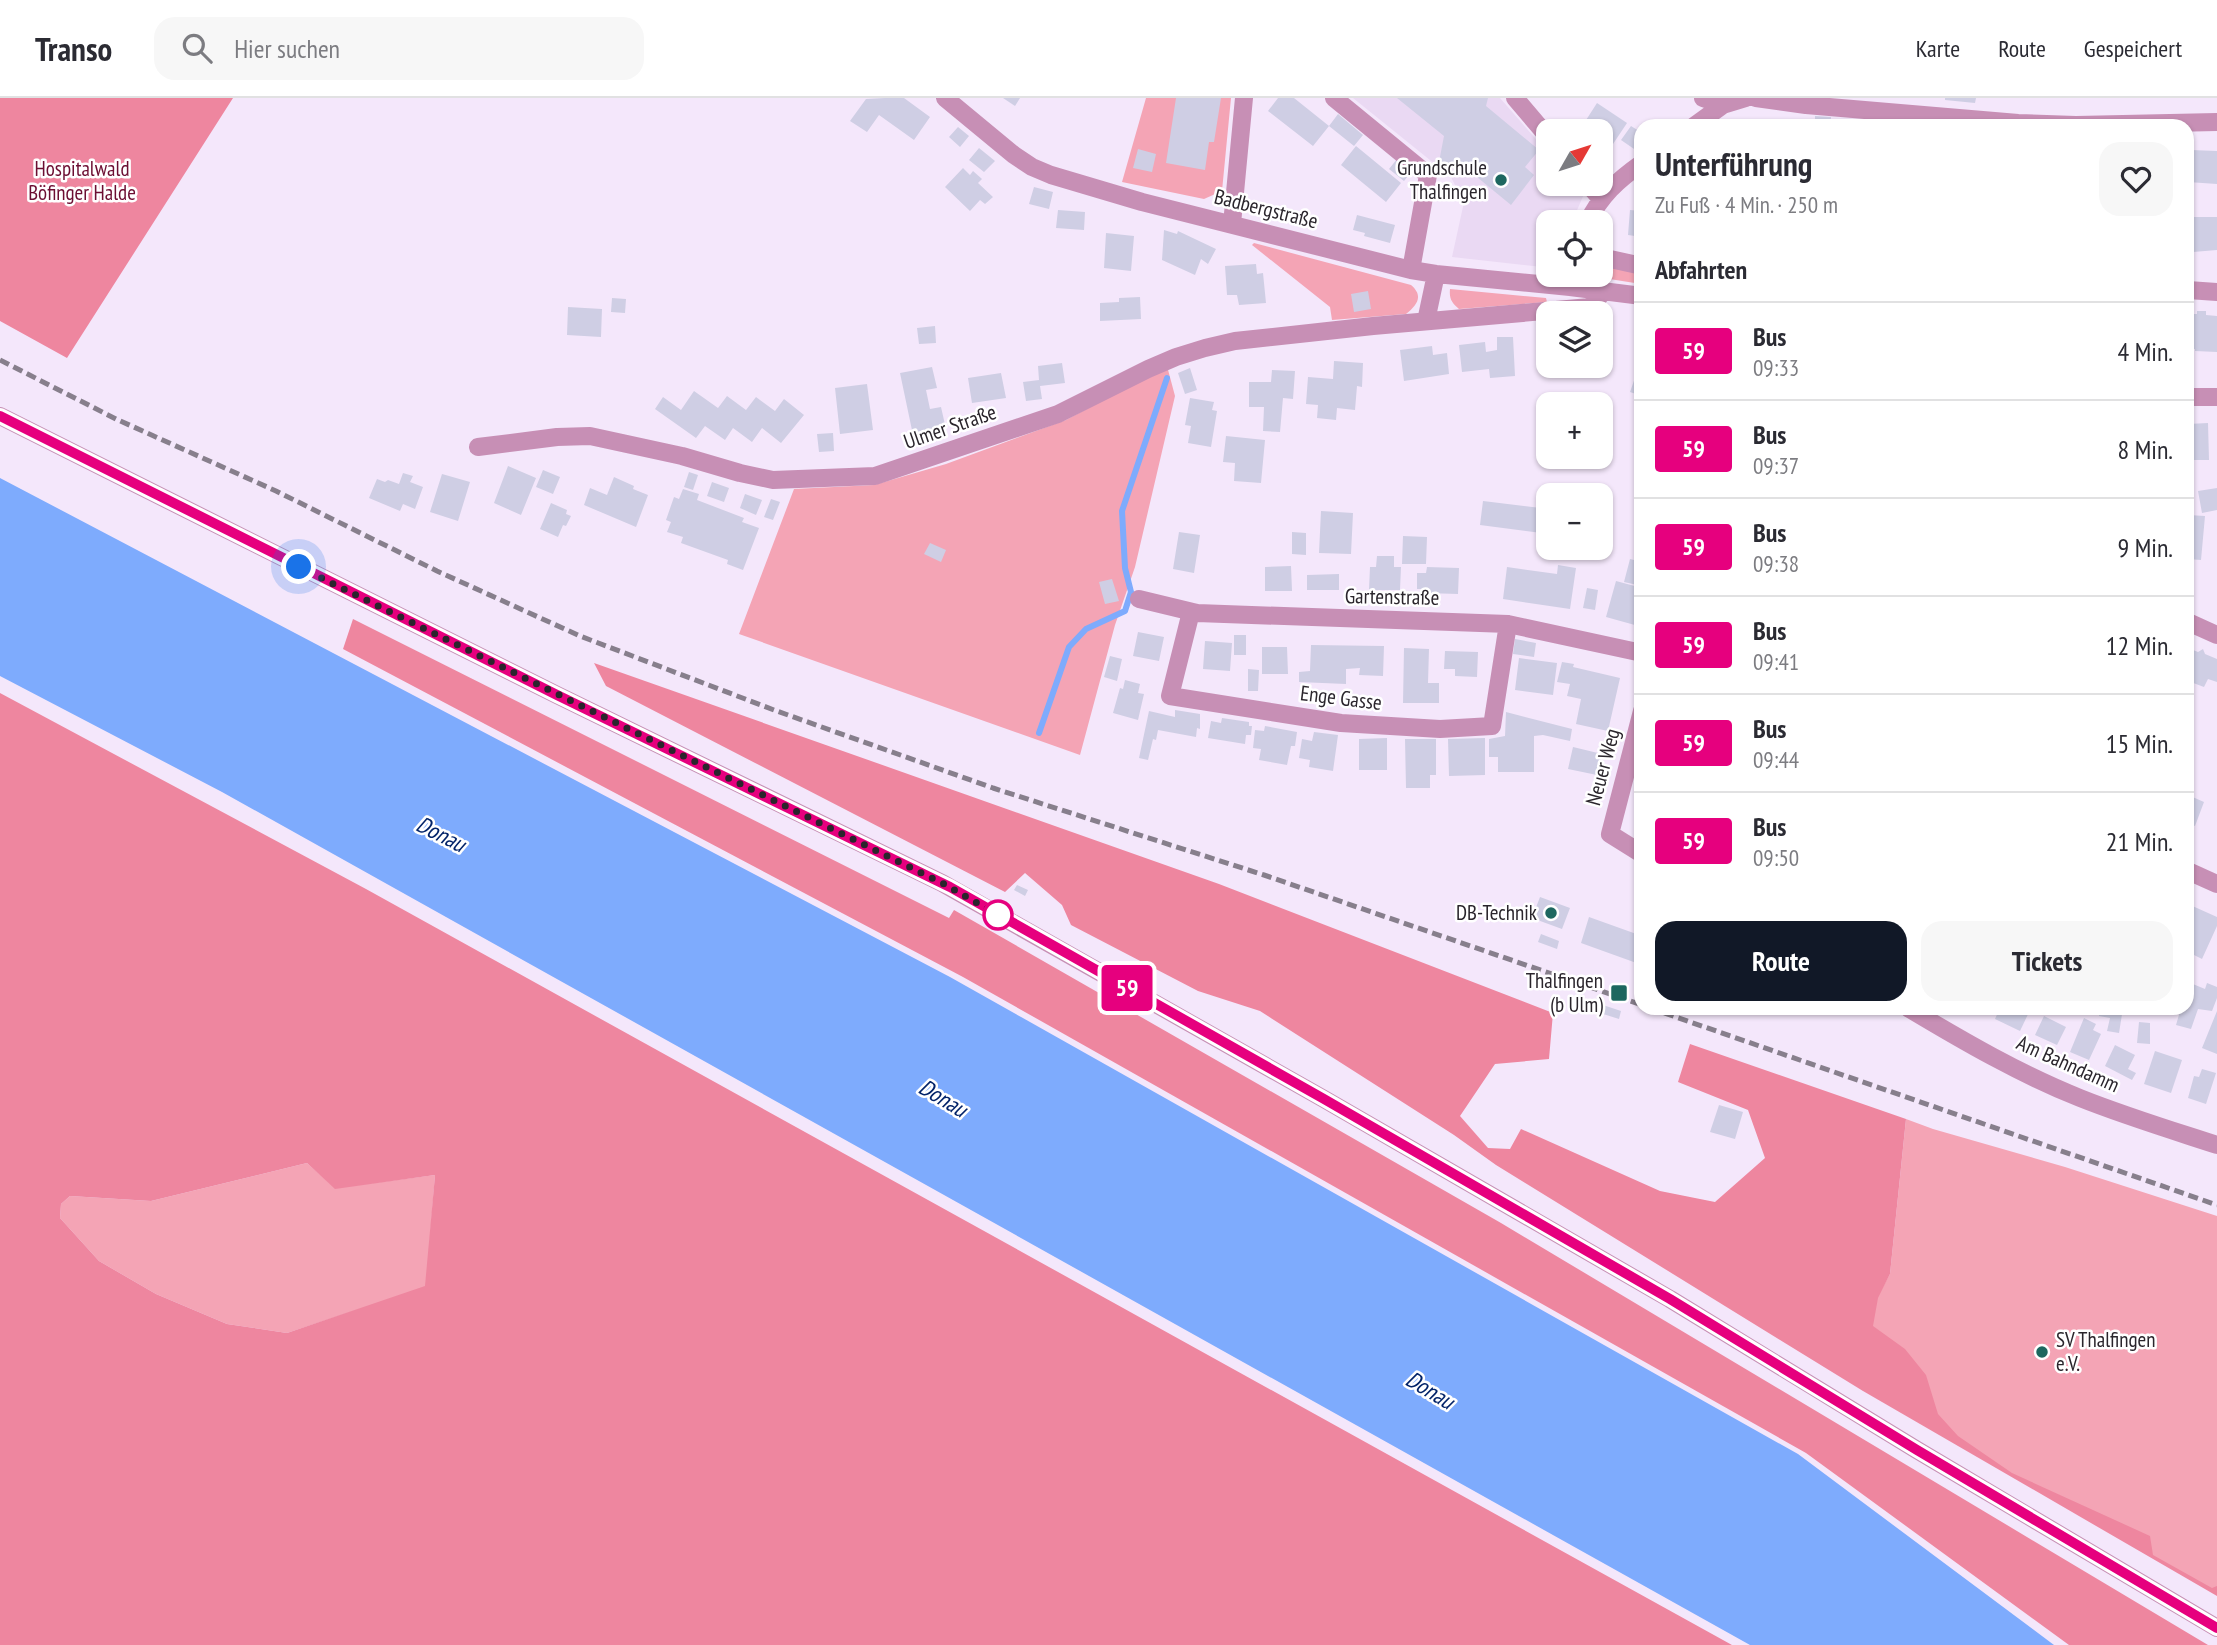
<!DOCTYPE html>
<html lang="de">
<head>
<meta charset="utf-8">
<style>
	:root { --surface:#fff; --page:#f7f7f7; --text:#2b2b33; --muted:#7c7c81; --line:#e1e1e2; --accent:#111827 }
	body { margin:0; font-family:"PT Sans Narrow",sans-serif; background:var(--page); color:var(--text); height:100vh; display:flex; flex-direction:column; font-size:26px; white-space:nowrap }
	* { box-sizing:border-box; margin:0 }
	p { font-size:23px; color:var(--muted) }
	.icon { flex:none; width:38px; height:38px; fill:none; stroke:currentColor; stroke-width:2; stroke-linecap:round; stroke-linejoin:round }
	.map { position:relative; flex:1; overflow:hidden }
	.side { position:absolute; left:1634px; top:21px; width:560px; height:896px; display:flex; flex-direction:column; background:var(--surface); border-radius:21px; box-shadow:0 2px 5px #0004 }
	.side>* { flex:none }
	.badge { padding:0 14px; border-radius:5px; font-size:24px; line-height:46px }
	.needle { width:46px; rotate:51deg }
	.fabs { position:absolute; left:1536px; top:21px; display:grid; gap:14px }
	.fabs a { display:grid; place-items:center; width:77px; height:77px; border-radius:14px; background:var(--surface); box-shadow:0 2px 5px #0004; font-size:35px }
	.you { position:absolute; width:35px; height:35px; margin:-18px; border:5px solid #fff; border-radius:50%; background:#1a73e8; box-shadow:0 0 0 10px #1a73e833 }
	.map>.badge { position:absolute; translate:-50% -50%; box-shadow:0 0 0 4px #fff }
	h2 { padding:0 21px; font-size:26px; line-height:63px }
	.round { display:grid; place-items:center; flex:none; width:74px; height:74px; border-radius:21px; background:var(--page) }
	.summary { display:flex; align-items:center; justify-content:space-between; height:119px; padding:0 21px }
	h1 { font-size:33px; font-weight:700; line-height:52px }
	.primary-button { display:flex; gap:14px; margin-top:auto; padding:14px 21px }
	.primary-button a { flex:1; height:80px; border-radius:21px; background:var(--accent); color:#fff; font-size:28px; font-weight:700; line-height:80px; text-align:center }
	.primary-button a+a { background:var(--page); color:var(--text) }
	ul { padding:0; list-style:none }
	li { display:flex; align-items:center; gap:21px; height:98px; padding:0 21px; border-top:2px solid var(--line) }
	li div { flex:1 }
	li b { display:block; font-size:26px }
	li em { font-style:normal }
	li .badge { min-width:77px; font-weight:700; text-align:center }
	header { display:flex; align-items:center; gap:42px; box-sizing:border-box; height:98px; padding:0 35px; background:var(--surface); border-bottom:2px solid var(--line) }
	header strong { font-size:33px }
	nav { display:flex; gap:38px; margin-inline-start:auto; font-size:24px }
	.search { width:490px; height:63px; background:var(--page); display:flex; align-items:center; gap:18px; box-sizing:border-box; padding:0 24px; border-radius:21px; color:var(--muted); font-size:26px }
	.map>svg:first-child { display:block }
	.built { fill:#ead9f3 }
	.green { fill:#f4a4b5 }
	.forest { fill:#ee869f; fill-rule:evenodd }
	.water { fill:#7eabfd }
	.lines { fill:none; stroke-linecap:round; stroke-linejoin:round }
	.stream { stroke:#7eabfd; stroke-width:6 }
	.building { fill:#cfcee4 }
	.minor { stroke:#c78fb5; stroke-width:18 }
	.rail { stroke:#877f8c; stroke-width:5; stroke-dasharray:10 5; stroke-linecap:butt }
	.line-casing { stroke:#fff; stroke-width:16 }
	.line { stroke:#e6007e; stroke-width:10 }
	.walk { stroke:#2a252c; stroke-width:7; stroke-dasharray:0 12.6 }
	.poi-dot { fill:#1d675f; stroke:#fff; stroke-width:2.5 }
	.stop-dot { fill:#fff; stroke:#e6007e; stroke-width:3.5 }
	.labels { text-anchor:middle; stroke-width:5; stroke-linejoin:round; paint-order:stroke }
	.poi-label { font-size:21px; fill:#2a252c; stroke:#fff; text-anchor:end }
	.park-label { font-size:21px; fill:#6c0e32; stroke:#fff }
	.street-label { font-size:21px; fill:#2a252c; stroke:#fff }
	.water-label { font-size:23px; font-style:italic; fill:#022369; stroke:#fff }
</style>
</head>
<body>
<header>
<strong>Transo</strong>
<div class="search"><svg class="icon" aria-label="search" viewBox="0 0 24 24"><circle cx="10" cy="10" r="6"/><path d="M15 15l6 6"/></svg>Hier suchen</div>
<nav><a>Karte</a><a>Route</a><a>Gespeichert</a></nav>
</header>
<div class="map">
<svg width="2217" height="1547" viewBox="0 0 2217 1547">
	<rect width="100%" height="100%" fill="#f4e7fb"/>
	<path class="built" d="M1353 0H1500L1549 56V86H1575L1584 96 1572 124H1549V165L1542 169 1452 159 1466 95 1458 93 1451 79Z"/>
	<path class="green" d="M1146 0H1231L1222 93 1204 101 1122 84Z
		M1254 145 1411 187C1424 198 1417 207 1406 216L1332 222 1330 209 1252 147Z
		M1601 168 1641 175V186L1597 179 1596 177H1601Z
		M1450 191 1546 200 1547 204 1459 211C1452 205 1449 201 1450 191Z
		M1167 268 1175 298 1135 469 1115 527 1080 657 739 536 794 391 874 387 946 366 1066 322Z
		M1906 1021 1933 1031 2065 1069 2217 1118V1497L1866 1290 1867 1218 1890 1176Z
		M307 1065 335 1090 435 1077 426 1189 287 1235 227 1226 156 1196 99 1163 60 1120 61 1106 70 1098 151 1103Z"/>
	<path class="forest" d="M0 0H233L67 260 0 223Z
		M353 521 949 820 954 812 1501 1125 2208 1547H2069L1806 1355 963 879 343 551Z
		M594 565 1219 786 1553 915 1549 961 1495 966 1460 1018 1488 1050 1510 1051 1521 1031 1660 1093 1715 1104 1765 1060 1748 1012 1678 984 1690 946 1906 1021 1890 1176 1878 1200 1873 1228 1905 1251 1926 1277 1938 1316 1958 1338 2012 1375 2150 1438 2153 1457 2212 1490 2217 1488V1498L1863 1293 1496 1067 1454 1037 1260 913 1198 893 1071 827 1062 807 1025 775 1005 794 606 588Z
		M0 595 366 791 1732 1547H0ZM307 1065 335 1091 435 1077 425 1188 287 1235 227 1226 156 1196 99 1163 60 1120 61 1106 70 1098 151 1103Z"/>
	<path class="water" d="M0 380 950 879 1798 1356 2054 1547H1750L222 694 0 578Z"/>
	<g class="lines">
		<path class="stream" d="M1039 635 1069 549 1086 531 1125 513 1131 494 1125 470 1122 413 1167 280"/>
	</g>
	<path class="building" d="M885 0H904L930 19 914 42 879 17 867 34 850 23 866 1Z
		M1003 0H1020L1015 8Z
		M1176 0H1221L1214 44H1209L1205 72 1166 65Z
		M1278 0H1294L1329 28 1313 48 1268 13Z
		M1397 0H1488L1486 8 1539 52 1525 69 1534 77 1511 107 1466 70 1439 64 1444 38Z
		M1945 0H1976L1975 5 1945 2Z
		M1597 5 1627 25 1609 52 1601 48V33H1579Z
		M1338 16 1363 37 1354 48 1329 28Z
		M1815 18 1831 19 1830 28H1815Z
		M1631 28 1642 35V47L1637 53 1621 42Z
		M958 29 969 38 960 49 949 39Z
		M1356 48 1401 85 1386 104 1341 67Z
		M979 50 995 63 984 74 969 62Z
		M1138 51 1156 56 1152 74 1133 70Z
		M2191 52 2217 53V86L2188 84Z
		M1397 61 1412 73 1404 83 1389 71Z
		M963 70 970 77 973 73 982 81 978 85 993 99 985 106 980 102 970 113 945 89Z
		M1034 89 1053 94 1049 111 1029 106Z
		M1058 112 1085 114 1084 132 1056 130Z
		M1630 112 1642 113V139L1628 137Z
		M1357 117 1395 127 1390 145 1364 138 1365 135 1353 132Z
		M2188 119H2217V152L2193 154V144L2188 145Z
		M1164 132 1177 136 1178 133 1216 151 1208 166 1201 161 1195 177 1162 162Z
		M1106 135 1134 138 1131 173 1104 170Z
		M1256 166 1257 176 1263 175 1266 205 1239 207 1237 197H1227L1225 168Z
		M1368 193 1371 211 1354 214 1351 196Z
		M1140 199 1141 221 1100 223V205L1119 204V200Z
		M612 200 626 201 625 215 611 214Z
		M568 209 602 211 601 239 567 237Z
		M2197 213H2206V217L2217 218V254L2195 253V251H2188V216H2197Z
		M935 228 936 245 919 246 917 230Z
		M1497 239H1513L1515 278 1490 280 1489 271 1462 274 1459 247 1485 244 1486 254 1497 252Z
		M1432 248 1433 257 1447 255 1449 276 1404 283 1400 252Z
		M1642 260V298L1630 294Z
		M1334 263 1363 265 1362 289 1357 288 1355 312 1337 310 1336 322 1317 320 1318 307 1306 306 1308 279 1333 281Z
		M1062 265 1065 285 1040 288 1042 301 1026 303 1023 284 1039 282 1038 268Z
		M932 269 937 290 926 292 930 311 941 309 946 331 913 337 900 275Z
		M1190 270 1197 292 1185 296 1178 275Z
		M1272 272 1295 273 1293 301 1283 300 1280 334 1263 333 1264 309H1249V284H1271Z
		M1001 275 1006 300 972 305 968 280Z
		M867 286 873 332 840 336 835 290Z
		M694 293 718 310 727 298 746 312 756 299 775 313 784 301 804 317 781 345 762 330 752 344 733 330 725 342 705 328 696 340 655 311 663 299 681 312Z
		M1190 300 1214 304 1212 312 1217 313 1211 349 1188 345 1191 328 1185 327Z
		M2208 325 2209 362H2188V326Z
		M833 335 834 353 819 354 817 336Z
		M1226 338 1265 342 1261 385 1234 383 1235 365 1223 364Z
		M1642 341V358L1636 356Z
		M508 368 536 380 521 417 494 405Z
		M543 372 560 379 553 396 536 389Z
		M689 374 698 377 693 392 684 389Z
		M403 375 413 378 410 384 423 389 415 411 403 406 400 413 369 400 377 381 385 384 388 382 399 386Z
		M442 376 470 384 458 423 430 414Z
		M614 379 634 388 633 391 648 397 636 429 584 407 590 390 607 397Z
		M712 384 729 390 724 404 707 398Z
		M2217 390V412L2202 415 2198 393Z
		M683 391 699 396 697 402 744 420 742 424 759 430 743 472 727 466 728 462 681 445 683 439 667 434 671 424 666 422 674 399 679 401Z
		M745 396 762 402 756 417 740 410Z
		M771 401 780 404 773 422 764 419Z
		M1483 403 1549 411V436L1480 427Z
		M551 405 567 412 566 416 571 418 566 428 563 427 558 439 540 431Z
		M1321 413 1353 415 1351 456 1319 455Z
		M2188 417 2205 418 2201 462 2188 461Z
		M1179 434 1200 437 1194 475 1173 471Z
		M1292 434 1306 435V457L1292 456Z
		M1403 438 1427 439 1426 466H1402Z
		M930 445 946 452 941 464 924 456Z
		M1377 458H1394V469H1401L1400 492H1369L1370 469H1376Z
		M1630 461 1642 464V488L1624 484Z
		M1558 467 1576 470 1570 511 1503 501 1507 469 1557 476Z
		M1291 468 1292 493H1265V469Z
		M1427 469 1459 470 1458 496 1426 495V491H1417V475H1426Z
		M1339 476V492H1307V477Z
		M1112 481 1119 503 1105 506 1099 484Z
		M1616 483 1642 490V529L1606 519Z
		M1587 490 1598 492 1595 512 1583 510Z
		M1138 534 1164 539 1159 563 1133 558Z
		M1234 537H1246V557H1234Z
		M1515 541 1536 545 1534 559 1513 556Z
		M1205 543 1232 545 1230 573 1203 571Z
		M1311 547 1384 548 1383 578 1359 577 1360 570 1346 571V586L1299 584V574L1310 573Z
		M1262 549H1287L1288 576H1262Z
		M1404 550 1429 551 1428 585H1439V605H1403Z
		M2188 550 2198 554 2203 551 2205 556 2217 561V584L2208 581 2204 589 2188 583Z
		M1445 553 1478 554 1477 579 1455 578V571H1444Z
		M1110 558 1122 561 1117 583 1104 579Z
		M1519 560 1557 565 1553 597 1515 592Z
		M1562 564 1574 566 1573 569 1620 580 1608 633 1576 626 1581 601 1567 598 1570 586 1557 584Z
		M1248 571 1259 572 1258 593H1248Z
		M1125 582 1140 586 1138 595 1144 596 1138 622 1113 615 1120 590 1123 591Z
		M1175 612 1200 616V631L1197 630 1196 639 1158 632 1156 642 1153 641 1148 662 1139 660 1149 613 1175 619Z
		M1506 614 1572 631 1570 643 1543 637 1534 638V674H1498V659H1489V641L1505 638Z
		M1222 620 1249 624V628H1252L1251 637H1246L1245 646 1208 640 1211 623 1221 625Z
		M1265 628 1297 634 1295 648H1291L1287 667 1259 662 1261 651 1253 650 1255 632 1264 633Z
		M1314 634 1338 637 1333 673 1309 669 1310 662 1299 660 1302 641 1312 643Z
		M1387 640V672H1359V641Z
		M1485 640V677L1449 678 1448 641Z
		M1405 641H1436V677H1430V690H1406Z
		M1573 649 1602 656 1597 677 1568 671Z
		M2188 697 2204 704 2195 728 2188 725Z
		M1017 787 1028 792 1025 798 1014 792Z
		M1540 799 1570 810 1562 831 1532 820Z
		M2188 806 2217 819V828L2202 861 2188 854 2191 843 2188 841Z
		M1589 819 1642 838V867L1581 845Z
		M1541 836 1559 843 1557 851 1538 844Z
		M2188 884 2205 891 2207 885 2217 889V900L2212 913 2198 911 2191 931 2176 927 2181 910H2188Z
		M1603 907 1621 913 1619 921 1600 915Z
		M2000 910H2031L2020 933 1995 921Z
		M2100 910H2123L2119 935 2107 933 2110 920 2099 918Z
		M2217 913V956L2202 950Z
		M2044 918 2066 929 2057 947 2035 937Z
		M2084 920 2096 926 2093 932 2101 936 2089 962 2070 954Z
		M2139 924 2150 925V946L2137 945Z
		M2115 947 2135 957 2128 971 2136 975 2132 982 2105 968Z
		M2155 953 2182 962 2171 995 2144 986Z
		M2202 971 2216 975 2206 1006 2188 1000 2194 978 2199 979Z
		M1719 1007 1743 1014 1735 1041 1710 1034Z"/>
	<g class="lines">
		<path class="minor" d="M945 0 1014 57 1032 69 1051 77 1142 104 1411 172 1436 176 1570 189 1642 198
			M1334 0 1428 77 1411 172
			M1515 0 1549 40
			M1703 0 1723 7
			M1756 0 1806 7 2018 25 2076 27 2217 24
			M1694 28 1723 7 1746 0
			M1588 86 1601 101
			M1588 124C1600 98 1618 82 1642 65
			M1232 126 1244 0
			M1601 159 1642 168
			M2188 192 2217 194
			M1426 223 1436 176
			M2188 299H2217
			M0 318 557 597 942 785 1324 1001 1670 1201 1917 1352 2217 1530
			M478 349 557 339 590 338 682 358 740 375 773 382 875 378 1058 316 1148 271 1176 259 1205 250 1235 243 1373 228 1590 209 1603 194
			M1139 501 1197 515 1508 526 1642 555
			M1191 514 1170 598 1341 625 1440 631 1492 628 1508 526
			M2188 524 2217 537
			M1642 613 1610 736 1642 756
			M2188 773 2217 786
			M1908 910C1963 943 2020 976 2080 1000 2125 1018 2171 1032 2217 1047"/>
		<path class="rail" d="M0 262 116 321 276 393 437 473 580 538 774 612 993 690 1264 777 1642 907
			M1650 910 2217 1107"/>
	</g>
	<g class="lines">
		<g class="line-casing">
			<path id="line" d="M0 318 557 597 950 789 1324 1001 1670 1201 1917 1352 2217 1530"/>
		</g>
		<use href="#line" class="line"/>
		<path class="walk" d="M299 469 942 785 998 817"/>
	</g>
	<g class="poi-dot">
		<circle cx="1501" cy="82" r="7"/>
		<circle cx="1551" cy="815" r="7"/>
		<rect x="1610" y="886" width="18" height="18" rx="3.5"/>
		<circle cx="2042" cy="1254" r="7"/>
	</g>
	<circle class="stop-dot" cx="998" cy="817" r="14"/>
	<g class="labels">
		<g class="poi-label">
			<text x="1487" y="77">Grundschule<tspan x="1487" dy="24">Thalfingen</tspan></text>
			<text x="1537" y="822">DB-Technik</text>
			<text x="1603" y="890">Thalfingen<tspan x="1603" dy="24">(b Ulm)</tspan></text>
			<text x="2056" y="1249" text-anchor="start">SV Thalfingen<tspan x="2056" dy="24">e.V.</tspan></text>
		</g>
		<g class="park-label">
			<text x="82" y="78">Hospitalwald<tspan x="82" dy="24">Böfinger Halde</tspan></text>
		</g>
		<g class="street-label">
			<text transform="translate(1266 111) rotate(14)" y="7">Badbergstraße</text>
			<text transform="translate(950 329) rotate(-19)" y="7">Ulmer Straße</text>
			<text transform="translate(1392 499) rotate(1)" y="7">Gartenstraße</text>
			<text transform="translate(1341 600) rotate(7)" y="7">Enge Gasse</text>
			<text transform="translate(1603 669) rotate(-75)" y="7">Neuer Weg</text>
			<text transform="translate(2068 966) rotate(24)" y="7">Am Bahndamm</text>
		</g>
		<g class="water-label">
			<text transform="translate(441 736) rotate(27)" y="8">Donau</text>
			<text transform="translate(943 1000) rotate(31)" y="8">Donau</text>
			<text transform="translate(1430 1292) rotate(31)" y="8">Donau</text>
		</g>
	</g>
</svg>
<div class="fabs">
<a><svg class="needle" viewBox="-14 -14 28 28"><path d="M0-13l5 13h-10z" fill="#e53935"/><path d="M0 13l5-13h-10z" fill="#7c7c81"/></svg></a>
<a><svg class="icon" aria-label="locate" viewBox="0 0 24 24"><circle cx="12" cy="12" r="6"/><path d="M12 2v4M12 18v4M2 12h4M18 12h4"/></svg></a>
<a><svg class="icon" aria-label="layers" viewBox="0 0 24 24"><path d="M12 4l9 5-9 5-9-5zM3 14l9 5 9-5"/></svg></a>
<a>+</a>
<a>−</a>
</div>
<div class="you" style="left:299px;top:469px"></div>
<b class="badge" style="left:1127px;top:890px;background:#e6007e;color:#fff">59</b>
<section class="side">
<div class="summary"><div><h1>Unterführung</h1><p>Zu Fuß · 4 Min. · 250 m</p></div><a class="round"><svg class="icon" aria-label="heart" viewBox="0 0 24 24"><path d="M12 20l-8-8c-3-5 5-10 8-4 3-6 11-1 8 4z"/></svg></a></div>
<h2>Abfahrten</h2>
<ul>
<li><span class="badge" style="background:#e6007e;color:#fff">59</span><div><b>Bus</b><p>09:33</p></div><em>4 Min.</em></li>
<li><span class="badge" style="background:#e6007e;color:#fff">59</span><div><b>Bus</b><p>09:37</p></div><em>8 Min.</em></li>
<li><span class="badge" style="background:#e6007e;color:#fff">59</span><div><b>Bus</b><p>09:38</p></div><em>9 Min.</em></li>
<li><span class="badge" style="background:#e6007e;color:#fff">59</span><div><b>Bus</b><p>09:41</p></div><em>12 Min.</em></li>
<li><span class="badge" style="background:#e6007e;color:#fff">59</span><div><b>Bus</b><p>09:44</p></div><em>15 Min.</em></li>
<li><span class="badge" style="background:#e6007e;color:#fff">59</span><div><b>Bus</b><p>09:50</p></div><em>21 Min.</em></li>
</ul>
<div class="primary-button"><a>Route</a><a>Tickets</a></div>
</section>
</div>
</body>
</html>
